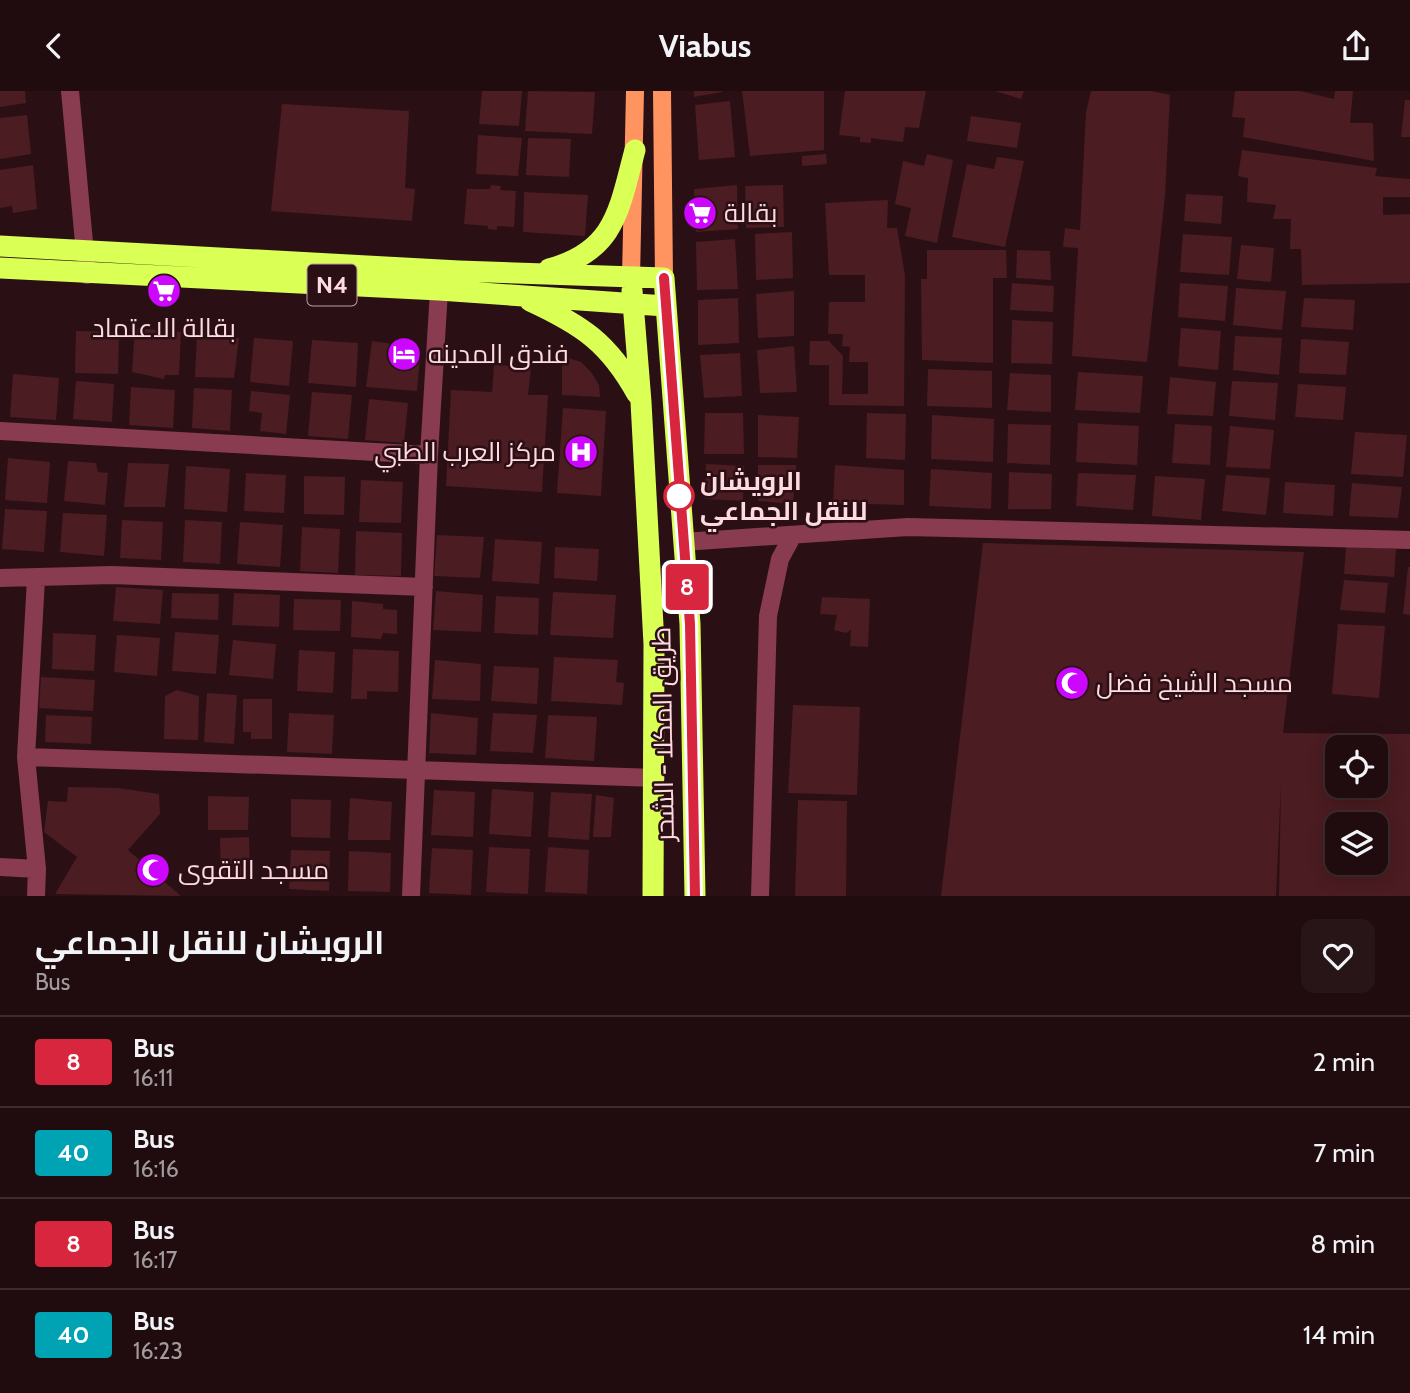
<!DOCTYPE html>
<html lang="en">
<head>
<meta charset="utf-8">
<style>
	:root { --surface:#200c0f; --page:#281518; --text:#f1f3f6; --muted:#a29b9e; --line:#3d2c2f }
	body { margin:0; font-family:Cabin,Cairo,sans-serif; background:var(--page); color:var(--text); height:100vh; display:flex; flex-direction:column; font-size:26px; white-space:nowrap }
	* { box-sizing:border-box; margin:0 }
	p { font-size:23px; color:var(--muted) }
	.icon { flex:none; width:38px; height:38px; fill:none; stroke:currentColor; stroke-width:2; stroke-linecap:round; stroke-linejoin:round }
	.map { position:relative; height:805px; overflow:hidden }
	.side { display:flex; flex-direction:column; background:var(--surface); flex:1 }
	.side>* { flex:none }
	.badge { padding:0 14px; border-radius:5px; font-size:24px; line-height:46px }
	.tools { position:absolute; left:1325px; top:644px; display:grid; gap:14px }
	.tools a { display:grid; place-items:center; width:63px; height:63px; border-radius:14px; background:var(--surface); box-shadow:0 4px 18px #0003,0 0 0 2px var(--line); font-size:35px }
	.map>.badge { position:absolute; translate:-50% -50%; box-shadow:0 0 0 4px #fff }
	.round { display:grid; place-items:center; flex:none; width:74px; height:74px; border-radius:14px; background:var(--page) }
	.summary { display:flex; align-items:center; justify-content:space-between; height:119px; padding:0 35px }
	h1 { font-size:33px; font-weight:700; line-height:52px }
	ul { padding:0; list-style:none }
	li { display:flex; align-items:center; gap:21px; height:91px; padding:0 35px; border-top:2px solid var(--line) }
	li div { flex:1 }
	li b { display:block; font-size:26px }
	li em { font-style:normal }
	li .badge { min-width:77px; font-weight:700; text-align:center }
	header { display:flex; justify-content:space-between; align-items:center; height:91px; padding:0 35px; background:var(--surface); font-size:32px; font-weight:700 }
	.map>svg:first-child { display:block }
	.building { fill:#4b1c21; fill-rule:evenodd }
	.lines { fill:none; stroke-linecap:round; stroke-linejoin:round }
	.minor { stroke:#893b50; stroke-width:18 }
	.major { stroke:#ff9461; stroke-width:18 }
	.highway { stroke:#daff55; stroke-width:21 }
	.line-casing { stroke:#fff; stroke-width:16 }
	.line { stroke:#d7263d; stroke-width:10 }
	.stop-dot { fill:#fff; stroke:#d7263d; stroke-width:3.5 }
	.labels { text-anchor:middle; stroke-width:5; stroke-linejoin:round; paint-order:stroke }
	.shield { fill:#2a1014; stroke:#bf9da4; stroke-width:2 }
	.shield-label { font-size:24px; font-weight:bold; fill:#ffdae1 }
	.poi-label { font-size:26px; fill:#ffdae1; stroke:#2a1014; text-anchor:start }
	.stop-label { font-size:26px; font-weight:bold; fill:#ffdae1; stroke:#2a1014; text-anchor:start }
	.street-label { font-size:26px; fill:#ffdae1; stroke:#2a1014 }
</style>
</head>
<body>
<header><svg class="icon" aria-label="back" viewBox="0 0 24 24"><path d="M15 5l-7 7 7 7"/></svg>Viabus<svg class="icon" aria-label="share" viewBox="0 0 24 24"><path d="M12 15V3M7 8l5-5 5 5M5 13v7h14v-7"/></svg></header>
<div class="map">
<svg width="1410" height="805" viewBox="0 0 1410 805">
	<rect width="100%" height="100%" fill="#2a1014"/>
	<path class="building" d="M0 0H25L26 12 0 16Z
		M482 0H522L519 35 479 33Z
		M528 0 595 1 592 43 525 40Z
		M694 0H722V1L694 6Z
		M742 0H824V59L750 65Z
		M845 0H926L919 37 905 36 903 51 871 47V52L860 51V46L839 44Z
		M995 0H1024L1021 8Z
		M1091 0H1151L1170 4 1165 105 1147 271 1072 265 1078 157 1063 156 1065 137 1080 139 1086 21Z
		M1235 0H1300L1334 8 1335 0H1353L1350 32H1373L1374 70 1243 46 1245 27 1232 26Z
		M1405 9H1410V46H1401Z
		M730 10 735 66 699 69 695 14Z
		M282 13 409 20 405 97 415 98 412 130 271 120Z
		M27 24 31 63 0 68V27Z
		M971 25 1021 32 1017 57 967 50Z
		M478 44 522 47 518 85 476 83Z
		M528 47 571 48 569 86 526 84Z
		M1242 59 1377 77 1375 85 1410 88V106H1383V124L1410 123V192L1302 194 1301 158H1290L1291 128H1273L1276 114 1247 111 1248 87 1238 85Z
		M826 63 827 73 802 75V65Z
		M927 63 953 69 937 152 905 145 911 117 895 113 903 70 924 75Z
		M997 66 1024 70 1005 156 952 146 967 73 994 78Z
		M33 74 37 118 13 122 12 115 0 117V79Z
		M491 94 501 95 500 99 516 100 514 136 497 135V139L488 138V135L464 133 467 98H490Z
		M737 94 738 138 696 141 694 98Z
		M783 94 784 136 746 137 745 95Z
		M524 101 588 104 585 145 523 141Z
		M1186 103 1223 105 1221 133 1184 130Z
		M888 109 887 137H897L905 184 904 315 829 314V274H809L810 250H829L843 265 842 303H868V271H849L850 256 842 255 843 243H828L829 211H865V184H829L825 112Z
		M792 141 793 187 756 189 755 143Z
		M1183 143 1232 146 1229 184 1180 181Z
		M735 148 738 198 697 199 696 151Z
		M1241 154 1274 157 1271 191 1237 188Z
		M927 159H1006L1007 187H993V272L922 269 921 188H927Z
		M1017 159 1050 160 1051 189 1016 187Z
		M1012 192 1054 195 1053 221 1010 219Z
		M1180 192 1228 195 1225 230 1178 226Z
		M1236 197 1286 200 1282 239 1233 234Z
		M794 200V245L758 247 756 203Z
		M738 207 739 252 698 254V209Z
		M1304 207 1355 209 1353 239 1301 236Z
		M1012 229 1053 231 1052 273 1011 272Z
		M135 237 181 241 179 284H165L164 288 132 281Z
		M1181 237 1221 240 1218 279 1178 275Z
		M76 240 119 241 118 283 75 282Z
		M197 244 239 247 234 287 195 286Z
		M1235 245 1282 247 1279 284 1233 279Z
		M254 247 293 250 289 295 250 291Z
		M1301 248 1349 251 1346 284 1299 282Z
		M312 249 358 252 356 296 308 292Z
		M372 250 421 257 417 300 366 296Z
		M794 255 797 301 760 302 757 259Z
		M740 262 742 305 704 307 700 264Z
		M562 265 581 271 591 281 599 294 600 306 562 304Z
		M494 274 531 276 528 304H548L542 401 446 395 451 299 492 301Z
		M928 278 992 280V317L927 315Z
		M1078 281 1143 285 1140 322 1075 319Z
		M1010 282 1051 284V321L1007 319Z
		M13 283 59 287 56 329 10 326Z
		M1170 286 1216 291 1213 325 1167 323Z
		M76 290 114 293 112 331 73 328Z
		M1232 290 1278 292 1275 329 1229 325Z
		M1298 293 1346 296 1343 329 1295 326Z
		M131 296 175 299 173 337 129 334Z
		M194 297 232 299 230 340 192 337Z
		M251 300 290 304 286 343 260 340 262 322 249 320Z
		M312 301 352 304 348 348 308 345Z
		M369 308 408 312 404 352 365 349Z
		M563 317 606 320 601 405 557 402Z
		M705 322H743L744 363H704Z
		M867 322 906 323 905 369 866 367Z
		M758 324 799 326 797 367 758 366Z
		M932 324 994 328 993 371 931 368Z
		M1078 332 1139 335 1137 374 1076 371Z
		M1008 333 1051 334 1050 374 1007 372Z
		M1175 333 1212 335 1210 374 1172 372Z
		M1230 335 1274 339 1270 378 1226 376Z
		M1355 341 1407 344 1403 386 1351 383Z
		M8 367 50 371 47 412 5 409Z
		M68 370 96 372 98 381 108 382 105 414 64 410Z
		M128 372 169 373 165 416H124Z
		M706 373 744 375 743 410 705 408Z
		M758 374H796V388L800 389V399H794L793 413 758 410Z
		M835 374 904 379V414L833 412Z
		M186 375 230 378 227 421 184 418Z
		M931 378 992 382 991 418 929 415Z
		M1009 381 1052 383 1051 418H1008Z
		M246 382 286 384 284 422 244 420Z
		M1078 382 1136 384 1133 419 1076 415Z
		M1226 384 1270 387 1266 424 1222 420Z
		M304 385 345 386 344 424 304 423Z
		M1155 385 1205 388 1201 429 1152 425Z
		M361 389 403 391 401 432 359 431Z
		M1285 391 1335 394 1333 425 1283 422Z
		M1352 392 1402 396 1398 427 1349 425Z
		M5 418 47 420 44 461 2 458Z
		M63 422 107 424 104 465 60 461Z
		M122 429 163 431 161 469 120 467Z
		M185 429 222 431 220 473 183 471Z
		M240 431 283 434 280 476 237 473Z
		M302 436 340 438 338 482 300 480Z
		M356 440 402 442 401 485 355 484Z
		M437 444 484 446 480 487 434 485Z
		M495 448 542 451 539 493 492 490Z
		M983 452 1304 461 1283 642 1410 643V805H1279L1281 693 1276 805H941ZM1337 656H1376V695H1337ZM1337 733H1376V772H1337Z
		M1346 455 1396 458 1394 486 1344 483Z
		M555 456 599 458 597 490 554 487Z
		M1408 476H1410V524L1403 523Z
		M1344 489 1388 492 1385 522 1340 519Z
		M116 496 163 499 160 533 113 530Z
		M436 500 483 504 481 541 433 539Z
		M553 501 616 504 613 547 550 544Z
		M172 502 219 503 218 529 171 527Z
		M234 502 280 504 279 536 232 534Z
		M496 505 539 507 538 544 494 542Z
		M822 506 870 508 868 556 850 555 851 539 846 542 834 539 837 524 820 523Z
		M294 508 341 509 340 540 293 539Z
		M352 510 383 513V518L397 519V543L383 542 381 548 351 546Z
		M1338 533 1385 535 1379 607 1332 603Z
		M175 541 219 544 216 583 172 580Z
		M53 542 96 544 94 580 52 578Z
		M117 544 160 547 157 585 114 581Z
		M233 549 276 553 273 588 229 584Z
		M353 558 399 560 398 601 367 600V608H351Z
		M299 559 335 561 333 602 297 600Z
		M554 566 618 569 616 591 624 592 622 614 551 610Z
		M435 569 481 573 480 610 432 608Z
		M494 575 539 577 537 613 491 610Z
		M41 586 95 589 93 620 39 617Z
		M177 599 199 605 198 649 164 648 165 605Z
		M207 602 237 604 234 653 204 651Z
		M243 608H272V648H251V641H243Z
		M793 614 860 616 857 704 788 702Z
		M289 622 334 624 332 663 287 661Z
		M431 622 478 627 476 664 429 662Z
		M493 622 537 624 533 662 490 660Z
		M46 624 92 626 91 653 45 651Z
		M548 624 597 626 594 670 545 667Z
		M68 696 118 697 159 703 160 723 128 759 181 805 55 803 77 766 44 741 48 710 67 711Z
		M492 698 534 701 531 746 489 743Z
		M434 699 475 701 473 746 431 744Z
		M551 701 592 703 589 749 548 746Z
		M596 704 614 707 611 746H593Z
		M208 705 249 706 248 739H208Z
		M350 707 392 711 390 749H348Z
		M291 708 331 709 330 747 291 746Z
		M798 709 847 710 846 805H795Z
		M249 746 250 786 221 787 220 747Z
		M489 756 530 758 528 803 486 801Z
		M548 756 589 759 587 803 545 801Z
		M432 757 473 759 471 804 429 802Z
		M291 759 330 760 329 800 289 798Z
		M349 760 391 762 390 801 348 800Z"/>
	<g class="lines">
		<path class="minor" d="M70 0 87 184
			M0 340 429 364
			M683 451 908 436 1410 449
			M0 487 112 484 424 496
			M26 666 656 687
			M0 776 37 778
			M36 805 37 778 26 666 36 488
			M411 805 429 364 439 199
			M760 805 768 525 780 468 793 444"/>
		<path class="major" d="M662 0 664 187
			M631 186 635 0"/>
		<path class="highway" d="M0 155 459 180 664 187 690 533 695 805
			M0 177 439 199 665 215
			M549 178C616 160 619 118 635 59
			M632 199 641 311 654 553 653 805
			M530 210C582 234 609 252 637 303"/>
	</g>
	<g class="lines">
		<g class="line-casing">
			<path id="line" d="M664 187 690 533 695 805"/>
		</g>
		<use href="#line" class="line"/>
	</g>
	<defs>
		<g id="supermarket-disc" transform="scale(1.75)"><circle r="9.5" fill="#cd06ff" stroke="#2a1014"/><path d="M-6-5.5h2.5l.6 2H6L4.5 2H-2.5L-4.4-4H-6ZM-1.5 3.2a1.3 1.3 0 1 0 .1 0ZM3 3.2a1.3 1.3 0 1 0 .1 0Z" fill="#fff"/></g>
		<g id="hotel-disc" transform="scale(1.75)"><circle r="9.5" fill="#cd06ff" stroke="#2a1014"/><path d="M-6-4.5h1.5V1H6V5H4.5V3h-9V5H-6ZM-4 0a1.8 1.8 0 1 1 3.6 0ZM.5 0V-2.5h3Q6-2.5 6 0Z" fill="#fff"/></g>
		<g id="hospital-disc" transform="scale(1.75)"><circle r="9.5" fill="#cd06ff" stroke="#2a1014"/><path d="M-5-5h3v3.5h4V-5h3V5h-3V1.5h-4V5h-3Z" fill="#fff"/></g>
		<g id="mosque-disc" transform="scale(1.75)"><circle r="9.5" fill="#cd06ff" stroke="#2a1014"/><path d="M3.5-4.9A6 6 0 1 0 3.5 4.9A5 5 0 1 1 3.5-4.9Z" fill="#fff"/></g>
	</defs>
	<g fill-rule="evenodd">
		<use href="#supermarket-disc" x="700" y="122"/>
		<use href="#supermarket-disc" x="164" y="200"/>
		<use href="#hotel-disc" x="404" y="263"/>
		<use href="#hospital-disc" x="581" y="361"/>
		<use href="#mosque-disc" x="1072" y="592"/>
		<use href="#mosque-disc" x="153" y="779"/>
	</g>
	<circle class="stop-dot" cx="679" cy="405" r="14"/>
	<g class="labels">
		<rect class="shield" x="307.5" y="173.5" width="49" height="41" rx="5"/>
		<g class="shield-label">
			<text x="332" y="202">N4</text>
		</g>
		<g class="poi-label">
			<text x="724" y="131">بقالة</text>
			<text x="164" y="246" text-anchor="middle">بقالة الاعتماد</text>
			<text x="428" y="272">فندق المدينه</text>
			<text x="556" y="370" text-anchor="end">مركز العرب الطبي</text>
			<text x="1096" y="601">مسجد الشيخ فضل</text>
			<text x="178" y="788">مسجد التقوى</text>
		</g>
		<g class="stop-label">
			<text x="700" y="399">الرويشان<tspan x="700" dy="30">للنقل الجماعي</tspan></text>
		</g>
		<g class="street-label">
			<text transform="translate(663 643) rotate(-91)" y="9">طريق المكلا - الشحر</text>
		</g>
	</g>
</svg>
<div class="tools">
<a><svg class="icon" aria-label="locate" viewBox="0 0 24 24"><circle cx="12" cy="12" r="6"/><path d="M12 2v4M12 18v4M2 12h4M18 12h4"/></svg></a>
<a><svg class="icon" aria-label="layers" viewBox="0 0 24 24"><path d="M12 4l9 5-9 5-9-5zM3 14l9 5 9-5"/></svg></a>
</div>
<b class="badge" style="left:687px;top:496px;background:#d7263d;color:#fff">8</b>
</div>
<section class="side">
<div class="summary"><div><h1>الرويشان للنقل الجماعي</h1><p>Bus</p></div><a class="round"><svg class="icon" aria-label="heart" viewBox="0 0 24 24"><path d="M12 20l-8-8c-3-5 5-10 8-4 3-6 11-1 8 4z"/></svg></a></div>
<ul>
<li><span class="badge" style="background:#d7263d;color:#fff">8</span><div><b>Bus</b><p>16:11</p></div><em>2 min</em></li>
<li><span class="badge" style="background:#00a3b4;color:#fff">40</span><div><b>Bus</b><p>16:16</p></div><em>7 min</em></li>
<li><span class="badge" style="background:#d7263d;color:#fff">8</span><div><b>Bus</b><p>16:17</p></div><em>8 min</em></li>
<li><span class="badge" style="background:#00a3b4;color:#fff">40</span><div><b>Bus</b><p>16:23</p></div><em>14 min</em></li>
</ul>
</section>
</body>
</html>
